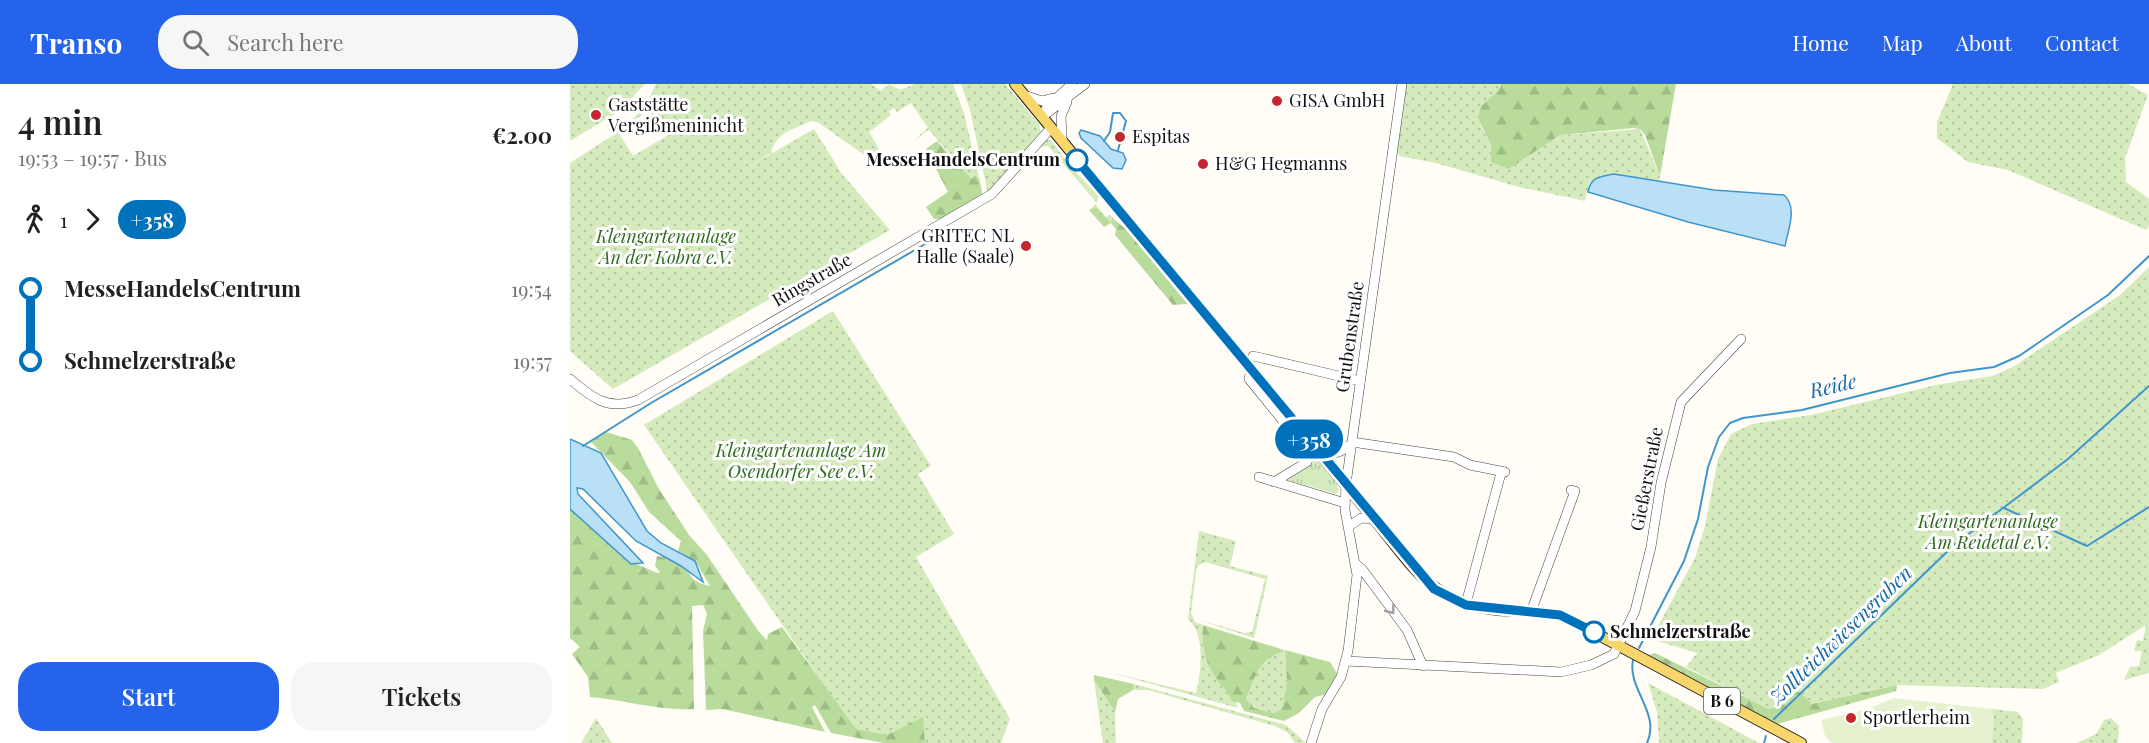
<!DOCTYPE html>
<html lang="en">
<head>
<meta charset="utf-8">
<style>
	:root { --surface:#fff; --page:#f6f6f6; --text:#202124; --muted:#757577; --accent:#2563eb }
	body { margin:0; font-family:"Playfair Display",serif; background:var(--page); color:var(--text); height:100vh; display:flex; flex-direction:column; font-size:22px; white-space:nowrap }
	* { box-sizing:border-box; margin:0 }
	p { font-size:20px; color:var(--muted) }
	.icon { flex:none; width:33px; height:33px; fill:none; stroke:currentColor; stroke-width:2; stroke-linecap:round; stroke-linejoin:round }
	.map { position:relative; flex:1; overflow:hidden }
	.panel { display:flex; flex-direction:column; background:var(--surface); width:570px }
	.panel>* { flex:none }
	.badge { padding:0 12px; border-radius:20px; font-size:21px; line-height:39px }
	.map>.badge { position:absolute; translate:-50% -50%; box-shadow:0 0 0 3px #fff }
	.legs { display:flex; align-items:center; gap:9px; height:66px; padding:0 18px; font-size:20px }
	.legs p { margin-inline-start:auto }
	.headline { display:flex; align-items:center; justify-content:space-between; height:102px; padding:0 18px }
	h1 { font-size:33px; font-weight:600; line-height:45px }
	.cta { display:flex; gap:12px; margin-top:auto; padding:12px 18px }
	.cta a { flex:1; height:69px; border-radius:24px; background:var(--accent); color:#fff; font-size:24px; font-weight:600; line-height:69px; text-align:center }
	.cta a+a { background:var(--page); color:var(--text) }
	ul { padding:0 18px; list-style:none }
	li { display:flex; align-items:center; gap:21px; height:72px; font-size:22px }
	li i { display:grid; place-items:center; width:9px; height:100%; margin:0 8px; background:currentColor }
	li i::after { content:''; width:15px; height:15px; margin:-8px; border:4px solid; border-radius:50%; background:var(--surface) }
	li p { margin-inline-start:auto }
	li:first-child i { background:linear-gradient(#0000 50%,currentColor 0) }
	li:last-child i { background:linear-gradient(currentColor 50%,#0000 0) }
	header { display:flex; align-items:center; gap:36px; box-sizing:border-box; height:84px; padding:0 30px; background:var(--accent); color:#fff }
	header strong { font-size:28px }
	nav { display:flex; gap:33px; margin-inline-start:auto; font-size:21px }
	.search { width:420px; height:54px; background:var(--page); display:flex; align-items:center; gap:15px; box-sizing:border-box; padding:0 21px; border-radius:24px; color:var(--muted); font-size:22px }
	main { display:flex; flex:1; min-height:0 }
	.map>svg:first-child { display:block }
	.grass { fill:url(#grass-dots) }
	.forest { fill:url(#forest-firs) }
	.park { fill:url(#park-tufts) }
	.pitch { fill:#e6f2cf }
	.water { fill:#b9e0f7; stroke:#3f96cf; stroke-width:1.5 }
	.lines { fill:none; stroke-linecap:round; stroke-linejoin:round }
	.stream { stroke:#3f96cf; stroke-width:2 }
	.minor-casing { stroke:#444; stroke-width:10 }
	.major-casing { stroke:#222; stroke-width:12 }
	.minor { stroke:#fff; stroke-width:9 }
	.major { stroke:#f9d66b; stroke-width:10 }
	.oneway { stroke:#a0a0a0 }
	.line-1-casing { stroke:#fff; stroke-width:14 }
	.line-1 { stroke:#0072bc; stroke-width:9 }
	.poi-dot { fill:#c4262e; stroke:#fff; stroke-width:2 }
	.stop-1-dot { fill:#fff; stroke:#0072bc; stroke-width:3 }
	.labels { text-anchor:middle; stroke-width:6; stroke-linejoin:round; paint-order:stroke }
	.shield { fill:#fff; stroke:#585858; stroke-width:1.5 }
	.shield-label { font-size:16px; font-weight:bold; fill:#111 }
	.poi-label { font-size:18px; fill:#111; stroke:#fff; text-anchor:start }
	.stop-label { font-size:18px; font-weight:bold; fill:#111; stroke:#fff; text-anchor:end }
	.park-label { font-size:18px; font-style:italic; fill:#2f6b1f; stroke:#fff }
	.street-label { font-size:18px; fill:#111; stroke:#fff }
	.water-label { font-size:20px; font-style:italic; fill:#1768a6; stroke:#fff }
</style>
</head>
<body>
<header>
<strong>Transo</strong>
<div class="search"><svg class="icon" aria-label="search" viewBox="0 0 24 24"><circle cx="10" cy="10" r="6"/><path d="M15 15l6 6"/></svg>Search here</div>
<nav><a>Home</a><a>Map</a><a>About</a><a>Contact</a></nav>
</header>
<main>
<section class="panel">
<div class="headline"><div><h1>4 min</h1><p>19:53 – 19:57 · Bus</p></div><b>€2.00</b></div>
<div class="legs"><svg class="icon" aria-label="walk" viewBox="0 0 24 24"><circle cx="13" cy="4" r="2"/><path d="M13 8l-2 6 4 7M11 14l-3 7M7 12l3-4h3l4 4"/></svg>1<svg class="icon" aria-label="forward" viewBox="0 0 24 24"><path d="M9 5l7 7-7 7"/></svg><b class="badge" style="background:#0072bc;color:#fff">+358</b></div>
<ul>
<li><i style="color:#0072bc"></i><b>MesseHandelsCentrum</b><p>19:54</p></li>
<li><i style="color:#0072bc"></i><b>Schmelzerstraße</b><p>19:57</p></li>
</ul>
<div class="cta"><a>Start</a><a>Tickets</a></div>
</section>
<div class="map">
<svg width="1579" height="659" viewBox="0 0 1579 659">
	<defs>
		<pattern id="grass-dots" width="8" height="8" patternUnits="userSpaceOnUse" patternTransform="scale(1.5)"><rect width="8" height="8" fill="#d5ebbd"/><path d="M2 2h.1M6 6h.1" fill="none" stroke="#b6c8a1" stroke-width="1.8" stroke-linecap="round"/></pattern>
		<pattern id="forest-firs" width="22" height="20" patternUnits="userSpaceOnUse" patternTransform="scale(1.5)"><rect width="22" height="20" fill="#b9dc9c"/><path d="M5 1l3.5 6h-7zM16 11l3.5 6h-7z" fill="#9ebc85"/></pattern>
		<pattern id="park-tufts" width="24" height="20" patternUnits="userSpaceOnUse" patternTransform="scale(1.5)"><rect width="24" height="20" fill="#d5ebbd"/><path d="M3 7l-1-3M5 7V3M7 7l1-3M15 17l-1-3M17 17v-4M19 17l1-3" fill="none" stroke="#b6c8a1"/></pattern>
	</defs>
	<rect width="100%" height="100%" fill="#fffdf5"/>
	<path class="grass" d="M0 0H75L48 28 0 57Z
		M86 0H301L311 7 319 0 330 6 345 0H383L394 29 409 94H401L359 46 343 57 358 44 341 19 327 28 324 24 319 27 321 31 299 48 309 65 297 73 249 39 241 37C223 46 207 47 201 69L171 87 244 45 272 90 320 146 43 305 0 267V79L48 48 63 72 136 29 96 51 79 27 59 39 76 21Z
		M391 0H435L469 40 471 48 468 54 418 110 400 26Z
		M835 0H931L927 10 915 18 910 41 939 85 990 51 1070 45 1090 92 1089 99 1044 90 1020 98 1015 117 949 103 866 79 829 72 826 68Z
		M1383 0H1558L1578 11 1555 74 1556 98 1579 115V142L1576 146 1438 86 1398 78 1367 54V38Z
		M474 56H481L498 80 529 112 526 121 536 133 540 131 545 136 540 138 526 123 519 126 527 119 478 62 468 63Z
		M1579 183V589L1554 596 1560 583 1569 582 1572 567H1564L1567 556 1573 557 1576 541 1529 571 1486 589 1489 598 1473 605 1327 601 1242 620H1215L1199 625 1116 583 1127 569 1081 555 1125 474 1135 442 1148 375 1161 350 1182 340 1241 331 1366 301 1422 292 1443 283 1550 211Z
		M263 227 361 382 348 390 384 450 346 473 440 635 431 659H349L285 646 74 341Z
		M629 447 666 457 660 482 698 492 684 554 626 535 675 549 682 548 695 495 635 478 627 482 621 528 625 538 633 541C632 553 633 567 637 579 642 592 667 614 668 624L538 588 626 609C631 589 636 550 618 535Z
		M711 565 715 566 717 598 712 624 704 629 684 624 676 615C684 595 688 576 710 569Z
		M524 596 545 628 546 659H533Z
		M1078 599 1189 659H1089L1087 628Z
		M564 600 716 641 736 659H725L718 649 705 642 578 606H563Z
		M1423 625 1448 628 1453 635 1452 659H1422Z
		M26 634 42 659H11Z
		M1541 634 1549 642 1548 659H1507L1526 650 1534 636Z"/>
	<path class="forest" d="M931 0H1106L1090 92 1075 51 1070 45 1064 44 990 51 939 85 921 78C921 72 922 63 920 58 917 46 905 40 910 26 915 14 928 13 931 0Z
		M367 57 401 94H409L413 112 374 135H364L356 123 378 108 356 65Z
		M526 123 540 138 545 136 557 146 618 220 603 221 545 151 546 145 541 139 534 143 519 126Z
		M36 348 62 356 68 364 89 405 119 451 137 471 189 548 197 556 198 550 212 543 286 645 317 651 353 633 355 659H314L261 649 245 621 242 623 255 648 153 625 136 626 133 547 137 530 133 521 122 522 124 625C89 627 55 616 20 613L18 593 2 570 10 563 0 554V423L60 477 87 489 90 488 85 482 87 472C96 474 102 472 110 479 125 491 117 497 140 502L126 478 108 467 111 457 79 428 60 398 21 358Z
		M633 541 711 565 710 569C688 576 685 594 676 615L684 624 704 629 712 624 717 598 715 566 760 578 768 591 758 610 745 613 729 629 714 637 674 627 670 619 662 617C656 603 642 593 637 578 633 567 632 553 633 541Z
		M1085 569 1199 625 1215 620 1228 607 1242 620 1327 601 1326 607 1207 640 1078 571Z
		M524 591 564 600 563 606 548 615 545 628 524 596Z"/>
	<path class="park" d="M745 373 767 400 769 407 766 410 718 396 743 379Z"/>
	<path class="pitch" d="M1324 614 1423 625 1422 659H1262L1255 652 1251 636 1295 626Z"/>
	<path class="water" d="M511 46 530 52 541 65 553 69 556 76 552 85 543 84 511 54 509 49Z
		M1044 90 1144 106 1214 111C1228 123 1218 146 1215 162L1118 138 1018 108C1021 93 1029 93 1044 90Z
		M0 355 31 369 77 447 91 459 125 477 133 498 111 482 66 457 13 405 7 404 8 410 73 479 61 480 0 425Z"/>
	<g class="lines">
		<path class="stream" d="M534 57 540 48 543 29H550L556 37 548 66
			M13 362 81 319 357 159
			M1434 424 1517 462 1579 423
			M1069 564 1114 477 1128 435 1138 383 1149 353 1160 339 1173 334 1232 326 1380 289 1424 283 1449 272 1538 211 1579 172
			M1063 576C1057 605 1091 629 1077 659
			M1204 635 1384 461 1498 375 1579 302
			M1194 659 1196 652"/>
		<g class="minor-casing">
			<path id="minor" d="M454 11 472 17 483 14
				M472 33 515 0
				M472 33 477 23 502 0
				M492 57 491 32 497 18
				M683 272 790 297
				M681 286 679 295 740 370 737 378 704 398
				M0 295C22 314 38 327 68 316L422 110 481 44
				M782 358 884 373 900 381 935 388
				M748 366C762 372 770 370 782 359
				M689 393 775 419
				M778 443 791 434 804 435
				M786 480 792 485 837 546 853 582
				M898 512 931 389
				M961 528 1005 407 1001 406
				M776 577 991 588 1021 581 1044 570 1065 527 1081 463 1091 399 1111 318 1171 255
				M741 659 752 625 771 593 778 567 787 491 775 426 776 400 832 0"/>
		</g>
		<g class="major-casing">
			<path id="major" d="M445 0 804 435C845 484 860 519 929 526 951 528 976 526 997 534L1231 659"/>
		</g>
		<use href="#minor" class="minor"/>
		<use href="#major" class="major"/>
	</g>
	<defs><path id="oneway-chevron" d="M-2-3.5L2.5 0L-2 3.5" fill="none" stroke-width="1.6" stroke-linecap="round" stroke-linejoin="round" transform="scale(1.5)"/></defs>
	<use class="oneway" href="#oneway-chevron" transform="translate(821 526) rotate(53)"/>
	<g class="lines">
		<g class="line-1-casing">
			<path id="line-1" d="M507 76 864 505 896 521 990 531 1024 548"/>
		</g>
		<use href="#line-1" class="line-1"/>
	</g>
	<g class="poi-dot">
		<circle cx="707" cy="17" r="6"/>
		<circle cx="26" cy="31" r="6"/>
		<circle cx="550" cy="53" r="6"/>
		<circle cx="633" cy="80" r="6"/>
		<circle cx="456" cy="162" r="6"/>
		<circle cx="1281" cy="634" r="6"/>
	</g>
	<g class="stop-1-dot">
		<circle cx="507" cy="76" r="10"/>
		<circle cx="1024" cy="548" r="10"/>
	</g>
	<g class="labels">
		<rect class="shield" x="1134" y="604" width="36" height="26" rx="4.5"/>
		<g class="shield-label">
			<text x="1152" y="623">B 6</text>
		</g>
		<g class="poi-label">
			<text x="719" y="23">GISA GmbH</text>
			<text x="38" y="27">Gaststätte<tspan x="38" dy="21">Vergißmeninicht</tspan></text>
			<text x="562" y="59">Espitas</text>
			<text x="645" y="86">H&amp;G Hegmanns</text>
			<text x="444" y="158" text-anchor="end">GRITEC NL<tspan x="444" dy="21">Halle (Saale)</tspan></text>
			<text x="1293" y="640">Sportlerheim</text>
		</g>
		<g class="stop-label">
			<text x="490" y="82">MesseHandelsCentrum</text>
			<text x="1040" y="554" text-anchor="start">Schmelzerstraße</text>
		</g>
		<g class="park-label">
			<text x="96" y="159">Kleingartenanlage<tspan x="96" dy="21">An der Kobra e.V.</tspan></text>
			<text x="231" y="373">Kleingartenanlage Am<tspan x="231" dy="21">Osendorfer See e.V.</tspan></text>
			<text x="1418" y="444">Kleingartenanlage<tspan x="1418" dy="21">Am Reidetal e.V.</tspan></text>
		</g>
		<g class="street-label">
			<text transform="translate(242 196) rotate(-30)" y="6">Ringstraße</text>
			<text transform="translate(780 253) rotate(-82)" y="6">Grubenstraße</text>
			<text transform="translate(1077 395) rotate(-79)" y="6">Gießerstraße</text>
		</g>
		<g class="water-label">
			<text transform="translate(1263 302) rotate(-13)" y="7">Reide</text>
			<text transform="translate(1271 551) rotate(-44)" y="7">Zollteichwiesengraben</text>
		</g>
	</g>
</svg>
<b class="badge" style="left:739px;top:355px;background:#0072bc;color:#fff">+358</b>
</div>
</main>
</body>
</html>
